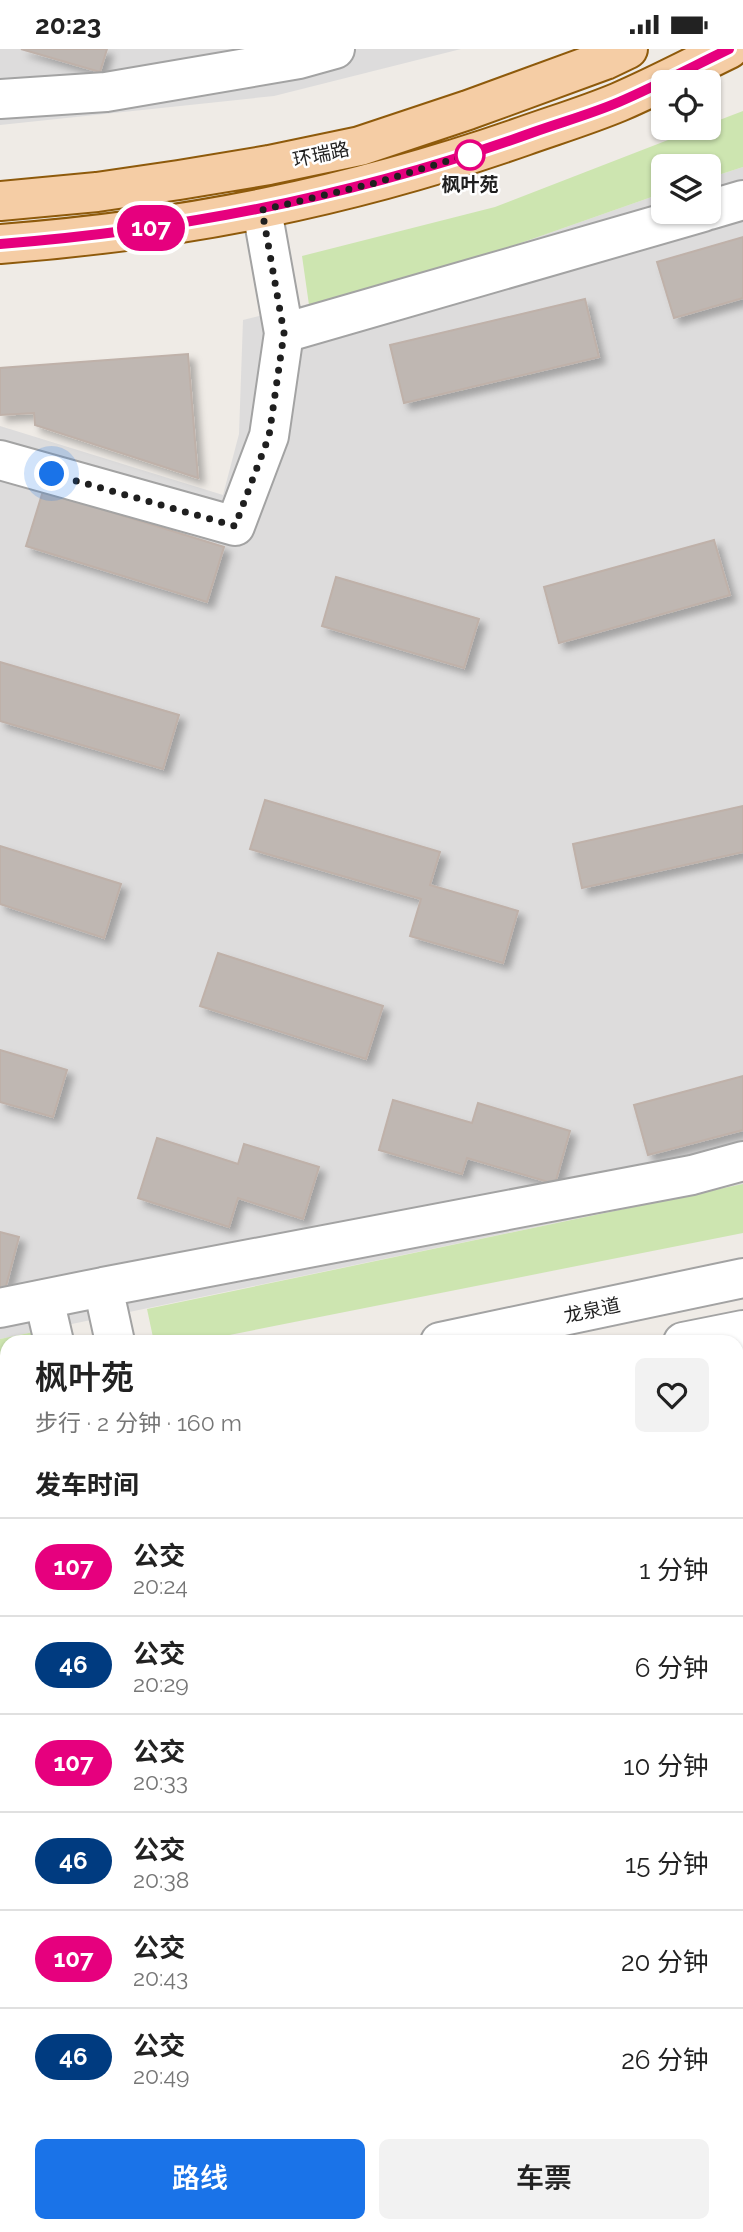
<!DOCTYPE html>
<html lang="zh">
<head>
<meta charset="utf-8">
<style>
	:root { --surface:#fff; --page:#f2f2f2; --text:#222; --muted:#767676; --line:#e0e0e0; --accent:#1a73e8 }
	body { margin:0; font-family:Raleway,"Noto Sans SC",sans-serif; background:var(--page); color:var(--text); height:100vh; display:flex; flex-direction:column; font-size:26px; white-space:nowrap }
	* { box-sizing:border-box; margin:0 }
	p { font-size:23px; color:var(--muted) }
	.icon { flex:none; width:38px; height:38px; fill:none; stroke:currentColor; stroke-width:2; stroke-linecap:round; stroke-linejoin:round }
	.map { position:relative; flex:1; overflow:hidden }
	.side { position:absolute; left:0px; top:1286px; width:744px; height:898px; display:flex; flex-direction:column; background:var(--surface); border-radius:21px 21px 0 0; box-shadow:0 2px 5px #0004 }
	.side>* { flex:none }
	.badge { padding:0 14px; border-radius:23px; font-size:24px; line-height:46px }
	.controls { position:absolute; left:651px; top:21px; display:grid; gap:14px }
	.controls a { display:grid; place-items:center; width:70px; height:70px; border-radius:10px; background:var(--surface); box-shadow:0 2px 5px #0004; font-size:35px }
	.you { position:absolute; width:35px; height:35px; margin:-18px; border:5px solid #fff; border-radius:50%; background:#1a73e8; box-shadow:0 0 0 10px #1a73e833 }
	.map>.badge { position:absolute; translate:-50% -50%; box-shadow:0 0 0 4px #fff }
	h2 { padding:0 35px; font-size:26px; line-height:63px }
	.round { display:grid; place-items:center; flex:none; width:74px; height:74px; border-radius:10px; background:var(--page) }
	.summary { display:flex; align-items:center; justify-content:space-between; height:119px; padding:0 35px }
	h1 { font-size:33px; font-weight:600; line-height:52px }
	.action { display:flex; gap:14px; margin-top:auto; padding:14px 35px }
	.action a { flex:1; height:80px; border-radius:10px; background:var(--accent); color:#fff; font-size:28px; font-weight:600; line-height:80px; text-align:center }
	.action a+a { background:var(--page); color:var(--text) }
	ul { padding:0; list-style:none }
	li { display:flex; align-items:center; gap:21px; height:98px; padding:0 35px; border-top:2px solid var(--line) }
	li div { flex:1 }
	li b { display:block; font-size:26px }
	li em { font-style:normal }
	li .badge { min-width:77px; font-weight:700; text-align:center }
	.status { display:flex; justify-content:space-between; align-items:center; height:49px; padding:0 35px; background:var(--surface); direction:ltr }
	.status svg { height:19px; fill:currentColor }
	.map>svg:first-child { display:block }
	.residential { fill:#dddcdc }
	.grass { fill:#cde5b0 }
	.building { fill:#bfb7b2; stroke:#bfb1a9; stroke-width:2; filter:url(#shadow) }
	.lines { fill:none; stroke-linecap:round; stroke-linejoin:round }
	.minor-casing { stroke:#a3a3a3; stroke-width:42 }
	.major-casing { stroke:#8e5a0b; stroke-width:42 }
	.minor { stroke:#fff; stroke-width:38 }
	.major { stroke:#f5cda5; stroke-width:38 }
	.line-casing { stroke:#fff; stroke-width:16 }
	.line { stroke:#e6007e; stroke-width:10 }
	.walk { stroke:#1f1f1f; stroke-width:7; stroke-dasharray:0 12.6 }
	.stop-dot { fill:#fff; stroke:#e6007e; stroke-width:3.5 }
	.labels { text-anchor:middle; stroke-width:5; stroke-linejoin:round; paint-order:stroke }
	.street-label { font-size:19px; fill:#1f1f1f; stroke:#fff }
	.stop-label { font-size:19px; font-weight:bold; fill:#1f1f1f; stroke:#fff }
</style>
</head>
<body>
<div class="status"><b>20:23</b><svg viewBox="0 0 49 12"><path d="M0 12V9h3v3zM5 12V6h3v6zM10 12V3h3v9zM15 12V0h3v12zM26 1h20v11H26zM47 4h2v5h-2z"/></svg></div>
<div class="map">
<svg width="743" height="2183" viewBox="0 0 743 2183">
	<defs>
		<filter id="shadow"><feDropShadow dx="6" dy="6" stdDeviation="3.5" flood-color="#0004"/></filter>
	</defs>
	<rect width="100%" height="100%" fill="#efebe6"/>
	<path class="residential" d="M0 0H461L274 47 0 76Z
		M743 118V1135L0 1290V377L223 446 239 385 243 271 435 224 663 144V163H709V129Z
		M743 1380V2183H340L339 2177H737V1381Z
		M7 1535V2177H185L187 2183H0V1536Z"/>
	<path class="grass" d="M743 62V118L709 129V117H663V144L435 224 309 256 302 207 495 158 699 79H709V75Z
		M743 1135V1184L194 1293H154L147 1260Z
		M43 1281 44 1293H7V1341L0 1342V1290Z
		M743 1333V1380L737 1381V1334Z
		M7 1489V1535L0 1536V1490Z"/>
	<path class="building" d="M21 0H107L100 23Z
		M743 188V249L674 269 657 213Z
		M585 250 599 308 404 354 390 296Z
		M188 305 198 429 35 376 34 364 0 366V319Z
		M43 442 224 498 207 553 26 497Z
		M714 491 730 546 559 594 544 538Z
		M336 528 479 570 464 619 322 577Z
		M0 613 179 666 163 720 0 672Z
		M265 751 440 803 430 836 518 862 503 914 410 887 421 850 250 800Z
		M743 757V803L582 839 573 795Z
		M0 797 121 835 104 889 0 855Z
		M218 904 383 957 366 1010 200 957Z
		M0 1001 67 1021 53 1068 0 1053Z
		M743 1027V1081L648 1106 634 1056Z
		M393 1051 472 1074 478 1054 570 1082 555 1135 467 1109 462 1125 379 1101Z
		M157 1089 238 1115 244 1095 319 1118 303 1170 238 1149 229 1178 138 1149Z
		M0 1183 19 1188 5 1241 0 1239Z
		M743 1437V1491L737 1492V1438Z
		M737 1497 743 1527V1542L737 1543Z
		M7 1607V1650L0 1652V1609Z
		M737 1775 743 1777V1835L737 1833Z
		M737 1958 743 1960V2020L737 2018Z
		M737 2167 743 2169V2183H637L618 2177H737Z
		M51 2177H185L187 2183H52Z
		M348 2177H367L353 2183H350Z"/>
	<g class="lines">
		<g class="minor-casing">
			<path id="minor" d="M0 50 106 43 299 10 335 0
				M709 161 743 151
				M284 284 703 163
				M0 411 235 477 269 387 284 284 262 161
				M44 1250 54 1293
				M0 1259 103 1238
				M115 1293 103 1238 692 1126 743 1112
				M440 1293 743 1229
				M683 1293 743 1281
				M0 1387 7 1385
				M0 1433 7 1431
				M737 1559 743 1558
				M737 2078 743 2080
				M0 2112 7 2110
				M246 2177 247 2183
				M277 2177V2183"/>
		</g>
		<g class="major-casing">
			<path id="major" d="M0 152 97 143 179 131 269 116 360 97 468 61 605 11 628 0
				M0 195C183 181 350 148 524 87 555 76 588 66 619 53 656 37 692 18 729 0"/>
		</g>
		<use href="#minor" class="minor"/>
		<use href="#major" class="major"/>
	</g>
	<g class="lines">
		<g class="line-casing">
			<path id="line" d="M0 195C184 181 360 146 534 83 562 73 591 65 619 53 656 37 692 18 729 0"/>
		</g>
		<use href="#line" class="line"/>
		<path class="walk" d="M52 425 235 477 269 387 284 284 262 161 375 134 474 104 470 106"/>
	</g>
	<circle class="stop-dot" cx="470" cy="106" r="14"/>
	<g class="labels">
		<g class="street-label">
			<text transform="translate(321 105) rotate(-12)" y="7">环瑞路</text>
			<text transform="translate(592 1261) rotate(-12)" y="7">龙泉道</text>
		</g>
		<g class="stop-label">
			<text x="470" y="142">枫叶苑</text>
		</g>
	</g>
</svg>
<div class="controls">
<a><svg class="icon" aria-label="locate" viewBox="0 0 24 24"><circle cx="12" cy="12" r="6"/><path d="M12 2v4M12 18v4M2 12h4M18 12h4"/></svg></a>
<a><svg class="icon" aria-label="layers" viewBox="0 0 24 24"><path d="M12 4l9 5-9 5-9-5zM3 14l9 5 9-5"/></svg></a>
</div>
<div class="you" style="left:52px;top:425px"></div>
<b class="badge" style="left:151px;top:179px;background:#e6007e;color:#fff">107</b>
<section class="side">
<div class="summary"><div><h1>枫叶苑</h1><p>步行 · 2 分钟 · 160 m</p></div><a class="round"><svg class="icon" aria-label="heart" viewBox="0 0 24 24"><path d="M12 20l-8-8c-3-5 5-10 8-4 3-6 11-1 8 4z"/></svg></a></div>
<h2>发车时间</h2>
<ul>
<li><span class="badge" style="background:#e6007e;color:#fff">107</span><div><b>公交</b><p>20:24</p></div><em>1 分钟</em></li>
<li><span class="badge" style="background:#003b80;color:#fff">46</span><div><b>公交</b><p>20:29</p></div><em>6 分钟</em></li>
<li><span class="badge" style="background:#e6007e;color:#fff">107</span><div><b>公交</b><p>20:33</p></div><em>10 分钟</em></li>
<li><span class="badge" style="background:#003b80;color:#fff">46</span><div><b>公交</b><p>20:38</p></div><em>15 分钟</em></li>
<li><span class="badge" style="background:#e6007e;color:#fff">107</span><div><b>公交</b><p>20:43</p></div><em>20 分钟</em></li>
<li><span class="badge" style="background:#003b80;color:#fff">46</span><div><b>公交</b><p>20:49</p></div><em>26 分钟</em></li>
</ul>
<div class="action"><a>路线</a><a>车票</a></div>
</section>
</div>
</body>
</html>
